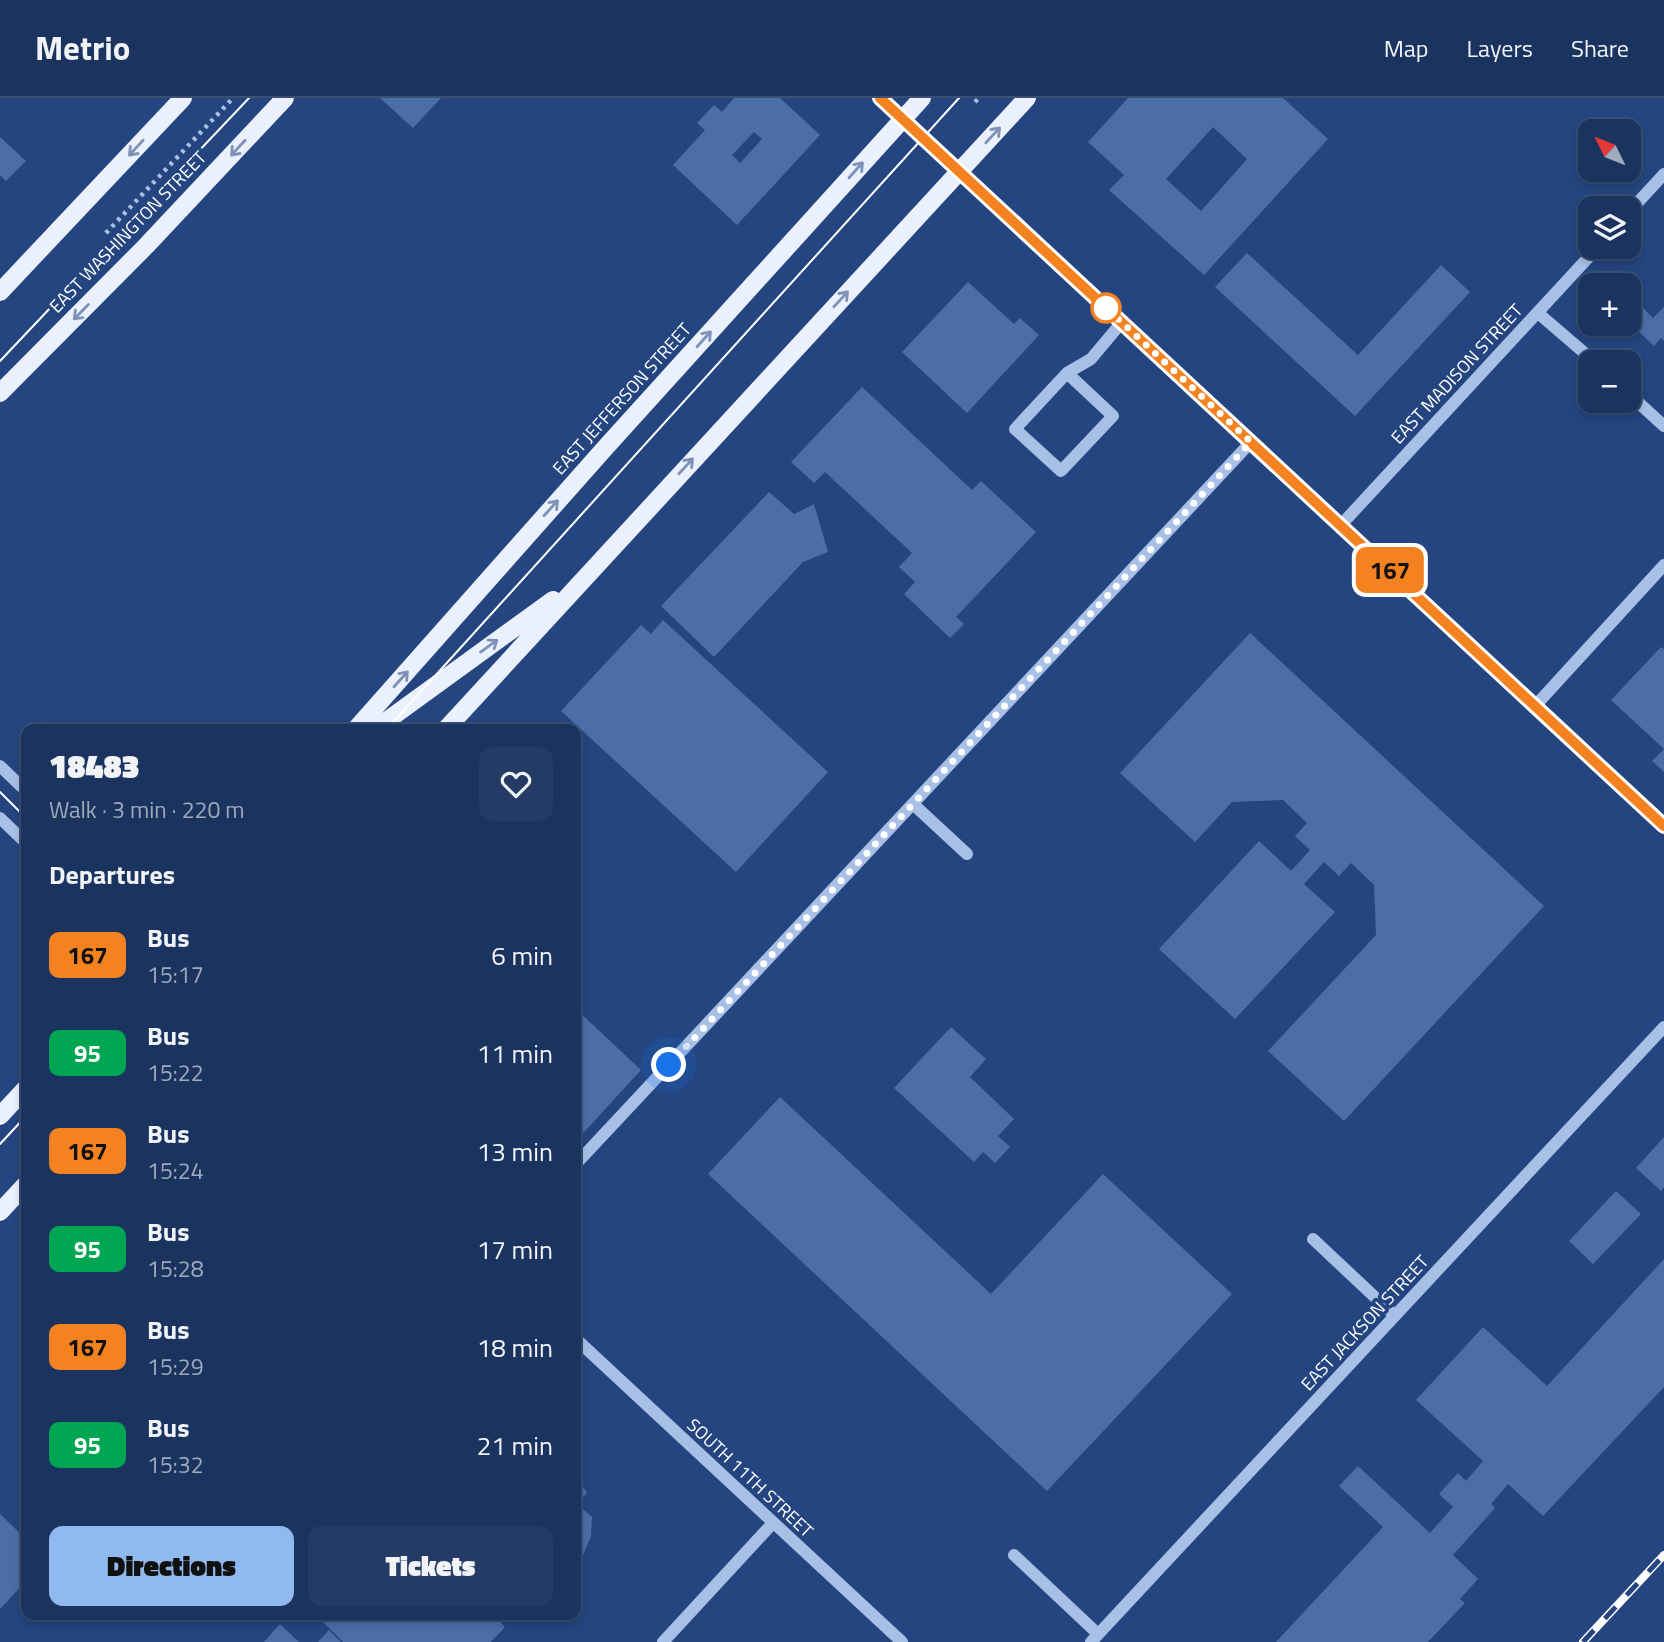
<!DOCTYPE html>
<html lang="en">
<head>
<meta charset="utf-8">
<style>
	:root { --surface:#1b345f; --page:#243c65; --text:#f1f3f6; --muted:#a0aabd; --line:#394f74; --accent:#90b9f0 }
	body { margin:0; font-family:"Titillium Web",sans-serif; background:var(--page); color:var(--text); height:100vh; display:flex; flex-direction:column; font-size:26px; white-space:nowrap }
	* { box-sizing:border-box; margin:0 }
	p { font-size:23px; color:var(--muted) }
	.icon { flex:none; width:38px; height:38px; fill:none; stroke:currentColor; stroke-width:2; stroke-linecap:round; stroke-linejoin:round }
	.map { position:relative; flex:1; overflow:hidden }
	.sheet { position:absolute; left:21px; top:626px; width:560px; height:896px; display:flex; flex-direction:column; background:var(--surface); border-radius:14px; box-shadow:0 4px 10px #0003,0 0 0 2px var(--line) }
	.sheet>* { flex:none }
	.badge { padding:0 14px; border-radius:10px; font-size:24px; line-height:46px }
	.needle { width:46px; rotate:313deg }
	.tools { position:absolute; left:1578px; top:21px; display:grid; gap:14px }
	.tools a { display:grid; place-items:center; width:63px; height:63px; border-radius:14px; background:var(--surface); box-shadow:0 4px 10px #0003,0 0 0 2px var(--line); font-size:35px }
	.you { position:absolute; width:35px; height:35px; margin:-18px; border:5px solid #fff; border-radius:50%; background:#1a73e8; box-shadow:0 0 0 10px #1a73e833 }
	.map>.badge { position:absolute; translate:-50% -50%; box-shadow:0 0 0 4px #fff }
	h2 { padding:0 28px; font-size:26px; line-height:63px }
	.round { display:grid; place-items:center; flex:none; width:74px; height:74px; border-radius:14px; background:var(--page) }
	.summary { display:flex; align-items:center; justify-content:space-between; height:119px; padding:0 28px }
	h1 { font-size:33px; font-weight:800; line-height:52px }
	.button { display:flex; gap:14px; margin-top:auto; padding:14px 28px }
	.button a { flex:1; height:80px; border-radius:14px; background:var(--accent); color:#111; font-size:28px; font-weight:800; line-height:80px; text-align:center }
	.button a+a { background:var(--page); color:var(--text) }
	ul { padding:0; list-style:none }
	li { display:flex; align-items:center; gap:21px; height:98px; padding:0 28px }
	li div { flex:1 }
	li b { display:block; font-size:26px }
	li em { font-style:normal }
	li .badge { min-width:77px; font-weight:700; text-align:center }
	header { display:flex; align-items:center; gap:42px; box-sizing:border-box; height:98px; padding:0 35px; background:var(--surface); border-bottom:2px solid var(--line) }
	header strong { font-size:33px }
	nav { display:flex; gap:38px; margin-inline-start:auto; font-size:24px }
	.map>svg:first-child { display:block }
	.building { fill:#4c6ea8; fill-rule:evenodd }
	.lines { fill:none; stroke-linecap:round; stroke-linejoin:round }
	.path { stroke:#a9c0e6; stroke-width:4.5; stroke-dasharray:3.5 5; stroke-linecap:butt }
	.minor { stroke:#a9c0e6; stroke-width:12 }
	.major { stroke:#ebf0fd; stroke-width:18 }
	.tram { stroke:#fff; stroke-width:2 }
	.rail-casing { stroke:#fff; stroke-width:8 }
	.rail { stroke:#24457f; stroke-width:5; stroke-dasharray:16; stroke-linecap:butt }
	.oneway { stroke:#7e92b8 }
	.line-casing { stroke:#fff; stroke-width:16 }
	.line { stroke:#f58220; stroke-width:10 }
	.walk { stroke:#fff; stroke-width:7; stroke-dasharray:0 12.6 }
	.stop-dot { fill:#fff; stroke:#f58220; stroke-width:3.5 }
	.labels { text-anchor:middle; stroke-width:7; stroke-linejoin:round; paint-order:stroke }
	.street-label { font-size:18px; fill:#fff; stroke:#24457f }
</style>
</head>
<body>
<header>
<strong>Metrio</strong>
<nav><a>Map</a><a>Layers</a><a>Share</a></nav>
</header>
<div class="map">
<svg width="1664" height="1544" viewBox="0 0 1664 1544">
	<rect width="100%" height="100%" fill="#24457f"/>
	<path class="building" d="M380 0H441L413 30Z
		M734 0H780L820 37 737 127 673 67 705 32 697 25 714 7 722 14ZM754 34 762 41 740 65 732 57Z
		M1128 0H1283L1328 41 1204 177 1109 92 1124 77 1088 44ZM1213 29 1247 61 1201 113 1166 81Z
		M0 39 26 63 6 83 0 77Z
		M1247 155 1358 257 1441 167 1470 194 1355 318 1215 189Z
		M968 184 1014 226 1020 220 1039 237 967 315 902 254Z
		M1639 206 1653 220 1664 209V243L1661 240 1654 248 1629 224V217Z
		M862 289 972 392 981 383 1036 434 956 519 964 526 950 540 904 496 915 484 899 469 912 455 825 374 814 385 791 364Z
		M769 394 794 416 814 406 828 454 803 464 714 559 661 508Z
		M663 522 828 674 736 774 561 613 641 527 651 536Z
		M1250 535 1544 808 1344 1023 1268 953 1376 837 1374 787 1351 765 1339 778 1324 764 1304 786 1335 814 1235 921 1159 851 1259 743 1291 773 1310 752 1295 738 1307 725 1283 702 1232 704 1195 744 1120 675Z
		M1661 549 1664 551V674L1652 663 1664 651 1611 602Z
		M576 911 641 972 576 1043Z
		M951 929 986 961 970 979 1014 1021 998 1038 1010 1049 995 1065 983 1054 974 1064 894 990Z
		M780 999 991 1196 1103 1076 1232 1196 1047 1393 708 1076Z
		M1664 1039V1089L1661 1093 1636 1070Z
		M1616 1093 1641 1116 1593 1166 1569 1143Z
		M1664 1161V1289L1543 1418 1508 1386 1491 1406 1495 1410 1453 1457 1478 1481 1460 1501 1465 1505 1428 1544H1276L1383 1429 1339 1388 1358 1368 1430 1435 1453 1409 1439 1396 1458 1375 1466 1383 1483 1363 1416 1302 1483 1229 1547 1288Z
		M576 1377 587 1395 577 1406 592 1419 591 1438 576 1474Z
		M0 1416 26 1441V1483L0 1511Z
		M328 1517H493L505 1529 491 1544H343L322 1523Z
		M280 1526 299 1544H264Z
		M329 1532 341 1544H318Z"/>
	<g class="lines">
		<path class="path" d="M975 4 979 0
			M106 135 233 0"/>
		<path class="minor" d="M880 0 1664 728
			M1629 114 1664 76
			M1538 215 1595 264
			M1067 275 1113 318 1061 373 1015 331 1067 275 1091 261 1122 224
			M1629 296 1664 328
			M1341 427 1598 149
			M1536 607 1664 467
			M0 668 26 693
			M913 706 967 756
			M0 720 26 745
			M576 1066 1251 344
			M1313 1141 1395 1218
			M576 1241 902 1544
			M1014 1457 1098 1536
			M663 1544 772 1426
			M1091 1544 1664 929"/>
		<path class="major" d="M0 194 183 0
			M0 295 146 148 285 0
			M355 632 605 350 922 0
			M374 632 553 502
			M445 632 1027 0
			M0 1018 26 990
			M0 1114 26 1086"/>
		<path class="tram" d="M0 263 249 0
			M386 632 959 0
			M0 694 26 720
			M0 1046 26 1018"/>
		<g class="rail-casing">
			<path id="rail" d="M1583 1544 1664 1457"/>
		</g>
		<use href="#rail" class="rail"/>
	</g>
	<defs><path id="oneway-shaft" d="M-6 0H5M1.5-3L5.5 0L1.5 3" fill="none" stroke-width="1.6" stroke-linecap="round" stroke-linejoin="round" transform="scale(1.75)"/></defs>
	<g class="oneway">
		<use href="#oneway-shaft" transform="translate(993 37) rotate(-47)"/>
		<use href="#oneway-shaft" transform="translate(136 50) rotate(133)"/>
		<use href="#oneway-shaft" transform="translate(238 50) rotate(133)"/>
		<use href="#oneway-shaft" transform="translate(856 72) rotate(-48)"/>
		<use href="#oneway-shaft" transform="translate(841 201) rotate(-47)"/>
		<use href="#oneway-shaft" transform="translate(81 214) rotate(135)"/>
		<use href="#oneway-shaft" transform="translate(704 241) rotate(-48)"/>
		<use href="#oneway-shaft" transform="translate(686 368) rotate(-47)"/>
		<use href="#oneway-shaft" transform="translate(551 410) rotate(-48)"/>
		<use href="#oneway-shaft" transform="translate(489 548) rotate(-36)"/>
		<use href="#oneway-shaft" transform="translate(401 581) rotate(-48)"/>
	</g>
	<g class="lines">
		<g class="line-casing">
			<path id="line" d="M880 0 1664 728"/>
		</g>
		<use href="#line" class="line"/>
		<path class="walk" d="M669 967 1251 344 1103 207 1106 210"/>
	</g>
	<circle class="stop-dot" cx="1106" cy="210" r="14"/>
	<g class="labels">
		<g class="street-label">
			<text transform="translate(128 134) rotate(-46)" y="6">EAST WASHINGTON STREET</text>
			<text transform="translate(1457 276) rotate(-47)" y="6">EAST MADISON STREET</text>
			<text transform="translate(622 301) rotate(-48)" y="6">EAST JEFFERSON STREET</text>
			<text transform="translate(1365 1225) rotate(-47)" y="6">EAST JACKSON STREET</text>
			<text transform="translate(750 1380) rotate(43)" y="6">SOUTH 11TH STREET</text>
		</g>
	</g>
</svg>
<div class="tools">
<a><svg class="needle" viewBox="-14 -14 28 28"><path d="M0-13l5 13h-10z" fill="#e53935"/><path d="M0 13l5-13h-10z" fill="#a0aabd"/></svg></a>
<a><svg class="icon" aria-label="layers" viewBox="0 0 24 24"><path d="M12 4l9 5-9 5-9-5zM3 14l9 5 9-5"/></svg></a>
<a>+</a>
<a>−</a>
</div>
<div class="you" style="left:669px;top:967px"></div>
<b class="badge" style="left:1390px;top:472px;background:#f58220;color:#111">167</b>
<section class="sheet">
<div class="summary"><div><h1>18483</h1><p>Walk · 3 min · 220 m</p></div><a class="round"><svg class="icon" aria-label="heart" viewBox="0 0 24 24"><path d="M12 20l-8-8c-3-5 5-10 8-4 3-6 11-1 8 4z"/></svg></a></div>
<h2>Departures</h2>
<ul>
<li><span class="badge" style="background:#f58220;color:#111">167</span><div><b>Bus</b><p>15:17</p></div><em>6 min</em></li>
<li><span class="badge" style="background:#00a651;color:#fff">95</span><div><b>Bus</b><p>15:22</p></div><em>11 min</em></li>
<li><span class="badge" style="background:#f58220;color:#111">167</span><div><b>Bus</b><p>15:24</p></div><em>13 min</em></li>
<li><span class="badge" style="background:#00a651;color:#fff">95</span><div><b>Bus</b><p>15:28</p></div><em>17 min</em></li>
<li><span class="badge" style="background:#f58220;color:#111">167</span><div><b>Bus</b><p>15:29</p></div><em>18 min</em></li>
<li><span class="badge" style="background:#00a651;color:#fff">95</span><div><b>Bus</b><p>15:32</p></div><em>21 min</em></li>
</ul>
<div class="button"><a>Directions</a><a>Tickets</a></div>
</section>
</div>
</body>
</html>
